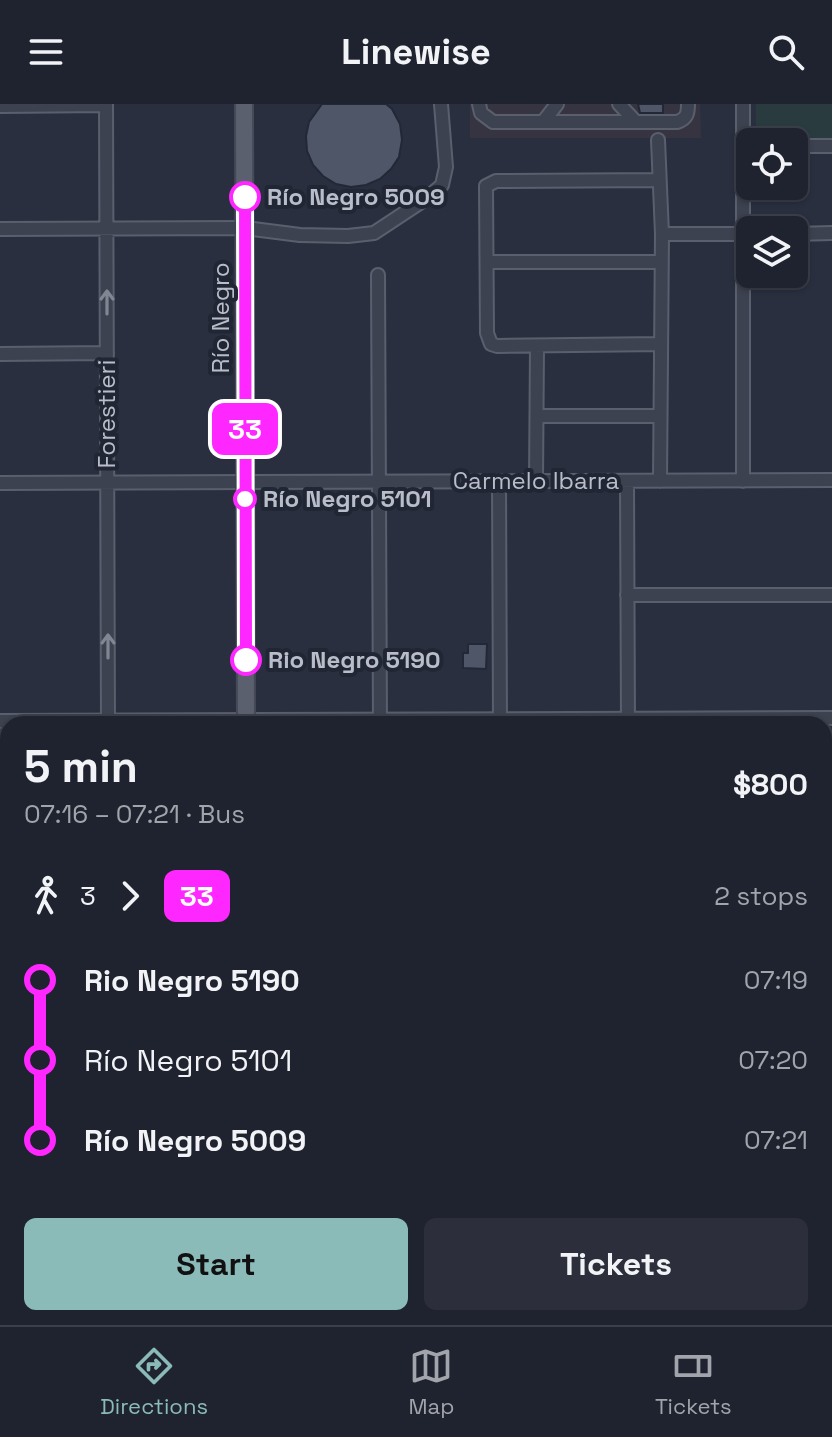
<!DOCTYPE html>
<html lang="en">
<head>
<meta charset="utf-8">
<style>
	:root { --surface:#1f232f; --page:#2c2f3b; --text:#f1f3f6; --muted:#a1a4aa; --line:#3c404b; --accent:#8bbbb9 }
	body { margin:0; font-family:"Space Grotesk",sans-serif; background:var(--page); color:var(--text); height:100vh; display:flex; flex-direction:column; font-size:30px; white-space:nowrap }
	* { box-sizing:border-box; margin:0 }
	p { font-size:26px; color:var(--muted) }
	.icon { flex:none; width:44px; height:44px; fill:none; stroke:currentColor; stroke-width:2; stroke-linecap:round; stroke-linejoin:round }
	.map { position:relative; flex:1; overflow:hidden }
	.side { position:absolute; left:0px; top:612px; width:832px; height:610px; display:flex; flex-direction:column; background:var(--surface); border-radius:24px 24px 0 0; box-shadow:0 2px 6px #0004,0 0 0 2px var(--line) }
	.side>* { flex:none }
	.badge { padding:0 16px; border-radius:12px; font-size:28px; line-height:52px }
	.fabs { position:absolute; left:736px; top:24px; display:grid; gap:16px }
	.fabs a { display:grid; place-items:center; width:72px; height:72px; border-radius:12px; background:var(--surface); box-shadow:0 2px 6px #0004,0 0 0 2px var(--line); font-size:40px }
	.map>.badge { position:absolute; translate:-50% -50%; box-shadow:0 0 0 4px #fff }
	.legs { display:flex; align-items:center; gap:12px; height:88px; padding:0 24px; font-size:26px }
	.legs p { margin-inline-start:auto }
	.summary { display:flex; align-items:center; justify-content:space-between; height:136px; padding:0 24px }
	h1 { font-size:44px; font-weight:600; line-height:60px }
	.action { display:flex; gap:16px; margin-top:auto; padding:16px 24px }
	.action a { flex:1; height:92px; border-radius:12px; background:var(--accent); color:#111; font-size:32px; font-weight:600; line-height:92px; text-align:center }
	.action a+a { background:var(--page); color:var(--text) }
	ul { padding:0 24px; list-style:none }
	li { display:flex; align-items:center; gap:28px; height:80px; font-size:30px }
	li i { display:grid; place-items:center; width:12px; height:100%; margin:0 10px; background:currentColor }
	li i::after { content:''; width:20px; height:20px; margin:-10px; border:6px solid; border-radius:50%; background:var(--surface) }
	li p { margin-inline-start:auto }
	li:first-child i { background:linear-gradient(#0000 50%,currentColor 0) }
	li:last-child i { background:linear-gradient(currentColor 50%,#0000 0) }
	header { display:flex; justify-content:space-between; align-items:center; height:104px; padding:0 24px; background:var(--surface); font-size:36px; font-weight:600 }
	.dock { display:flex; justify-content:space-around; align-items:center; height:112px; border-top:2px solid var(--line); background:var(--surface); font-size:22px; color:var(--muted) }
	.dock a { display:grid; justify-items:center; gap:4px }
	.dock .active { color:var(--accent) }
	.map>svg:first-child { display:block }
	.medical { fill:#373441 }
	.green { fill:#2a3b40 }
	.building { fill:#4f5668; stroke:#232836; stroke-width:2 }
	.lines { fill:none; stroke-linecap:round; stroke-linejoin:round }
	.minor-casing { stroke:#5a5f6d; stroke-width:16 }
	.major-casing { stroke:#464a58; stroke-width:20 }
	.minor { stroke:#3c424f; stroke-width:12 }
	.major { stroke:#5b606f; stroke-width:16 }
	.oneway { stroke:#818693 }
	.line-1-casing { stroke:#fff; stroke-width:18 }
	.line-1 { stroke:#fe27ff; stroke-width:12 }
	.stop-1-dot { fill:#fff; stroke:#fe27ff; stroke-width:4 }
	.labels { text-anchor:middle; stroke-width:8; stroke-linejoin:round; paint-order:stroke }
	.stop-label { font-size:24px; font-weight:bold; fill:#b9bdca; stroke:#212634; text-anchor:start }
	.street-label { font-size:24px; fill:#b9bdca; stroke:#212634 }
</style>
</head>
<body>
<header><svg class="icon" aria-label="menu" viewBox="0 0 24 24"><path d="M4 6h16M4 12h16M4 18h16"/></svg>Linewise<svg class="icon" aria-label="search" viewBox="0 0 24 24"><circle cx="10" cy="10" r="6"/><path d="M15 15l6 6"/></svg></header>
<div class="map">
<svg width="832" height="1221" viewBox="0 0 832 1221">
	<rect width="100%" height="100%" fill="#292f3f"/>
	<path class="medical" d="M470 0H700L701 34H470Z"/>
	<path class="green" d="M756 0H832V39L756 38Z"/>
	<path class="building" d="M322 0H386L392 5 400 20 402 36 399 53 391 65 380 75 366 81 351 83 336 80 323 72 313 61 307 47 306 32 309 18Z
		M638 0H663V9H640Z
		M468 540H487L486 565 463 564V549H468Z"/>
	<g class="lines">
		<g class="minor-casing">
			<path id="minor" d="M106 0 108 620
				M479 0 481 9 493 18H677C687 15 688 9 688 0
				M619 0 635 17
				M743 0V377
				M0 2 106 1
				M543 18 557 0
				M658 36 662 130 660 377
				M794 42H832
				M659 76 496 77 486 82 487 229 491 240 497 242 661 240
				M0 125 245 124 300 131 348 132 374 129 427 94 442 81 446 63 441 0
				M662 130H750
				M794 130 832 129
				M487 158H661
				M378 171 380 620
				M0 250 107 249
				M537 312H659
				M499 377 500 620
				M536 377 537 242
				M627 377 628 620
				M0 379 832 376
				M627 491H832
				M0 617 832 614
				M824 741H832
				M824 862H832
				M0 863H8
				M824 988 832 987
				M0 990H8
				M112 1214V1221
				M382 1214V1221
				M629 1214V1221
				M246 1221V1214"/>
		</g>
		<g class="major-casing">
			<path id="major" d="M244 0 246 620
				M0 1115H8
				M824 1116H832"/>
		</g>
		<use href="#minor" class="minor"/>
		<use href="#major" class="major"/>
	</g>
	<defs><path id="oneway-shaft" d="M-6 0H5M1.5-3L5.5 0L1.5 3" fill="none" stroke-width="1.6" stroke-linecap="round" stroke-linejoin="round" transform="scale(2)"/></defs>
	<g class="oneway">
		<use href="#oneway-shaft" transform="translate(107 198) rotate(-90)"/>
		<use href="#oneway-shaft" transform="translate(108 542) rotate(-90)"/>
	</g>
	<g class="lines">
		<g class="line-1-casing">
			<path id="line-1" d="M245 93 246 556"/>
		</g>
		<use href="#line-1" class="line-1"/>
	</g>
	<g class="stop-1-dot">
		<circle cx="245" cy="93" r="14"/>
		<circle cx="245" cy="395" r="10"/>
		<circle cx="246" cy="556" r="14"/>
	</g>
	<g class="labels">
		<g class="stop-label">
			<text x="267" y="101">Río Negro 5009</text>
			<text x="263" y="403">Río Negro 5101</text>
			<text x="268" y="564">Rio Negro 5190</text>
		</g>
		<g class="street-label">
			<text transform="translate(221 214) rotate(-90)" y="8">Río Negro</text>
			<text transform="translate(107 310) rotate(-90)" y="8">Forestieri</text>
			<text x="536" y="385">Carmelo Ibarra</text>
		</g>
	</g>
</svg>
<div class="fabs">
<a><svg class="icon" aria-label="locate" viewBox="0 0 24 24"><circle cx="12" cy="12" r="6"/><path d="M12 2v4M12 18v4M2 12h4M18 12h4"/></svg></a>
<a><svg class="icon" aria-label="layers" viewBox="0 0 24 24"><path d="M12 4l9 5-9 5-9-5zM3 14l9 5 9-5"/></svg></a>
</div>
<b class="badge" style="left:245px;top:325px;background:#fe27ff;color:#fff">33</b>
<section class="side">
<div class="summary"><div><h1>5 min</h1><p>07:16 – 07:21 · Bus</p></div><b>$800</b></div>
<div class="legs"><svg class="icon" aria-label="walk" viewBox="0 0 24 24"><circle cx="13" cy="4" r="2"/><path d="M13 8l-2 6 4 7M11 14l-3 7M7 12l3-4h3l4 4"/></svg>3<svg class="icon" aria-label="forward" viewBox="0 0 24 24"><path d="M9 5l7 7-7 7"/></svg><b class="badge" style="background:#fe27ff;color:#fff">33</b><p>2 stops</p></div>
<ul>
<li><i style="color:#fe27ff"></i><b>Rio Negro 5190</b><p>07:19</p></li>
<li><i style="color:#fe27ff"></i><span>Río Negro 5101</span><p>07:20</p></li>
<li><i style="color:#fe27ff"></i><b>Río Negro 5009</b><p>07:21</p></li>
</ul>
<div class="action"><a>Start</a><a>Tickets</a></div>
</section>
</div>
<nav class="dock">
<a class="active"><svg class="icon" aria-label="directions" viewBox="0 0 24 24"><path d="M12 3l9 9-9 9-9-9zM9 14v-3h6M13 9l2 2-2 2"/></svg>Directions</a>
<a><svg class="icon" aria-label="map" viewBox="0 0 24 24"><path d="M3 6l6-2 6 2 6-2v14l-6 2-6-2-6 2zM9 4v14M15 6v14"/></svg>Map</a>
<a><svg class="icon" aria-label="tickets" viewBox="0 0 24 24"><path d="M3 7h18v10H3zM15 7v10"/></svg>Tickets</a>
</nav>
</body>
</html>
